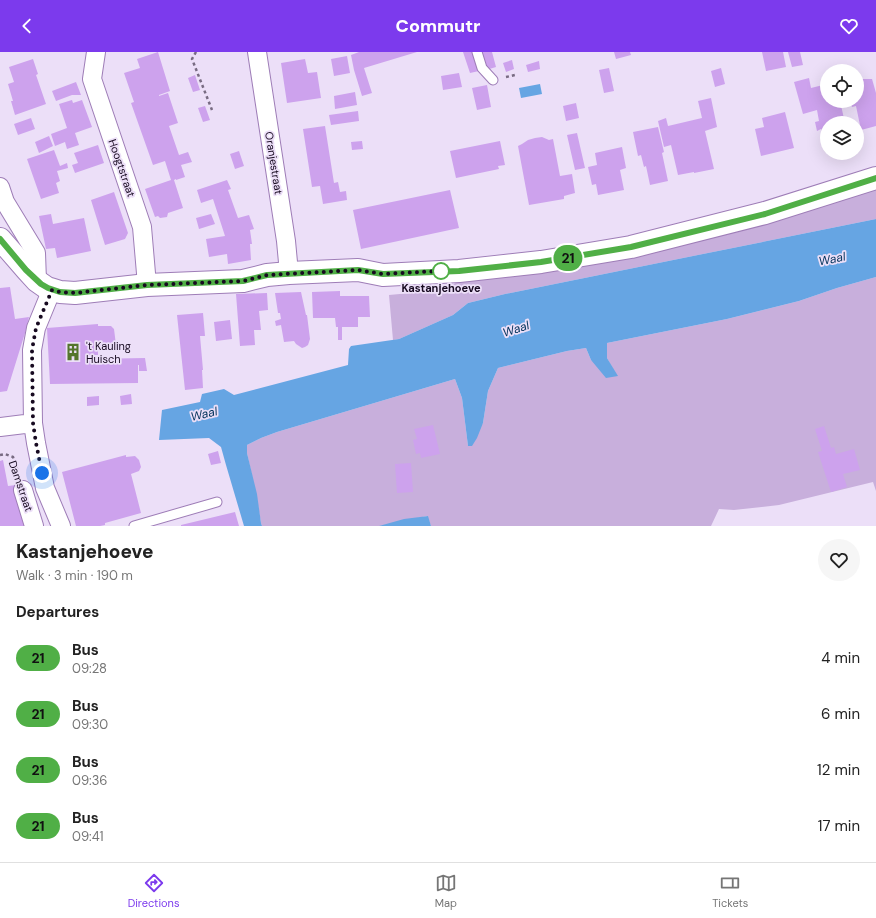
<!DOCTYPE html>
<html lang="en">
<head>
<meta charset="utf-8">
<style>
	:root { --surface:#fff; --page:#f6f6f6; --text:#222; --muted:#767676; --line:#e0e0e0; --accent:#7c3aed }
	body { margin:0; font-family:"DM Sans",sans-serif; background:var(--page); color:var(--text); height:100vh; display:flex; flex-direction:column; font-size:15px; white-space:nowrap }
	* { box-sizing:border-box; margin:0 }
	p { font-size:13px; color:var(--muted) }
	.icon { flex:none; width:22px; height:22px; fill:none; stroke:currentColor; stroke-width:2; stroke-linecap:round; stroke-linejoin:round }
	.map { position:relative; height:474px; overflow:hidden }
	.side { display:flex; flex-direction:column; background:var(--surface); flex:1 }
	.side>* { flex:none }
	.badge { padding:0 8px; border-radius:13px; font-size:14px; line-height:26px }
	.controls { position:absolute; left:820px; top:12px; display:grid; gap:8px }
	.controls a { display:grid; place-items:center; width:44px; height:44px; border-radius:50%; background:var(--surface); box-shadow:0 4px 16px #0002; font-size:20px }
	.you { position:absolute; width:20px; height:20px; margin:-10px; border:3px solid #fff; border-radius:50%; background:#1a73e8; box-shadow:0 0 0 6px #1a73e833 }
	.map>.badge { position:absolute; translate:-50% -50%; box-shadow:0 0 0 2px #fff }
	h2 { padding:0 16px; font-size:15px; line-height:36px }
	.round { display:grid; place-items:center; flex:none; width:42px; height:42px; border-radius:21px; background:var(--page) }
	.headline { display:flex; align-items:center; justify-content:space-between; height:68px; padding:0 16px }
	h1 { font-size:19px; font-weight:800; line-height:30px }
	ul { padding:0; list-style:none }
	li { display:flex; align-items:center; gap:12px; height:56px; padding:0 16px }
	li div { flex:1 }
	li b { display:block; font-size:15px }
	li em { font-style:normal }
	li .badge { min-width:44px; font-weight:700; text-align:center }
	header { display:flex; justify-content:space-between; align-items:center; height:52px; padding:0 16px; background:var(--accent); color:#fff; font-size:18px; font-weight:800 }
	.tab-bar { display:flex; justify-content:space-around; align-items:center; height:56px; border-top:1px solid var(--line); background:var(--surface); font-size:11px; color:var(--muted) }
	.tab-bar a { display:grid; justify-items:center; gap:2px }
	.tab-bar .active { color:var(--accent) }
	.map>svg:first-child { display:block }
	.green { fill:#c8afdc }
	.water { fill:#66a5e3 }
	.building { fill:#cda2ed }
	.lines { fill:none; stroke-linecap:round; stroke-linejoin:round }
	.lane-casing { stroke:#9e7db7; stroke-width:11 }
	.street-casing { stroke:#9e7db7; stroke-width:20 }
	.secondary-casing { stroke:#9e7db7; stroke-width:24 }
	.path { stroke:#786b82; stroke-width:2.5; stroke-dasharray:3 3; stroke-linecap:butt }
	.lane { stroke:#fff; stroke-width:9 }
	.street { stroke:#fff; stroke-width:18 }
	.secondary { stroke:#fff; stroke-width:22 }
	.line-casing { stroke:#fff; stroke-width:9 }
	.line { stroke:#50af46; stroke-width:6 }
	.walk { stroke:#170a20; stroke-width:4; stroke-dasharray:0 7.2 }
	.stop-dot { fill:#fff; stroke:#50af46; stroke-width:2 }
	.labels { text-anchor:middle; stroke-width:3.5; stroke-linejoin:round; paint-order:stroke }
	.street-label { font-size:11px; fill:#170a20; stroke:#ecdff8 }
	.stop-label { font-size:11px; font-weight:bold; fill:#170a20; stroke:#ecdff8 }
	.poi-label { font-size:11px; fill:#170a20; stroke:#ecdff8; text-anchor:start }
	.water-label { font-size:12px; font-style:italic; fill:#04345c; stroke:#ecdff8 }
</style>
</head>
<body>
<header><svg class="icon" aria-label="back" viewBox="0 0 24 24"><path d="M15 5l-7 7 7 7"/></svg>Commutr<svg class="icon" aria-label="heart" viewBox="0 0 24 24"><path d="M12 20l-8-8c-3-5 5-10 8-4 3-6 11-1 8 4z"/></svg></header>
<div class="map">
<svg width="876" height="474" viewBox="0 0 876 474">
	<rect width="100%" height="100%" fill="#ecdff8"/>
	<path class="green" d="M876 136V167L505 242 468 251 453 263 399 287 393 288 389 243 443 238 461 228Z
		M876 225V439L873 430 779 453 734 458 719 457 711 474H431L427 464 380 474H262L261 471 256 442 247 401V393L261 386 277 380 455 327 462 346 468 394 483 371 488 339 498 316 567 299 586 296 591 308 617 324 607 306V291L727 267 799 249 837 236Z"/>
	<path class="water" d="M540 32 542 42 521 46 519 36Z
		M876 167V225L837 236 799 249 727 267 607 291V306L618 324 606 326 591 308 586 296 567 299 498 316 488 339 483 371 477 386 472 394H468L462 346 455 327 277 380 261 386 247 393V401L257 442 261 471 262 474H244L226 413 221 395 209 386 159 388 162 358 200 350 202 342 224 337 234 343 348 313 349 297 351 294 399 287 453 263 468 251 505 242Z
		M428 464 431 474H379L404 467Z"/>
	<path class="building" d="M158 0 170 39 159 43V44L168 41 178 71 169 74 179 103 188 100 192 110 181 113 185 125 176 128V127L174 128 183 156 168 161 167 165 160 166 158 164 155 165 145 137 171 128 165 109 153 113 131 51 134 50 124 21 140 16 137 7Z
		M359 0H417L364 16 372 41 362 44 354 18 351 3Z
		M463 0H473L479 19 470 21Z
		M481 0H492L496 15 486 18Z
		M614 0H630L631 3 616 7Z
		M762 0H783L786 15 766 19Z
		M788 0H800L803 13 792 15Z
		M347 4 350 21 334 24 331 7Z
		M33 7 38 22 36 23 46 52 15 63 11 49H13L8 32 14 30 9 15Z
		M305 7 308 21 317 20 321 46 287 51 281 11Z
		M512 8 514 17 506 20 503 11Z
		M539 9 540 17 528 20 526 13Z
		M609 16 614 39 604 41 599 18Z
		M721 16 725 32 715 35 711 19Z
		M459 21 462 35 443 38 441 24Z
		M195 23 200 38 193 40 188 26Z
		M809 26 811 36 827 32V49H840L845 71H827V89H825L821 77 817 79 815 70 819 69 817 58 803 62 794 30Z
		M857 27H872L876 41V74L861 78 856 54 852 55 850 49H857Z
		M76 30 81 43H72L56 49 52 39Z
		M487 33 491 55 477 58 472 36Z
		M355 40 357 53 335 57 334 44Z
		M711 46 717 75 705 79 714 117 694 121V120L678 123 671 93 664 95 658 69 666 66 668 74 702 66 698 49Z
		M72 48 73 51 82 48 92 75 75 81 79 93 67 97 65 90 55 94 51 82 67 76 59 52Z
		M576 51 579 66 566 69 563 54Z
		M205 54 210 68 203 70 198 56Z
		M358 59 359 69 331 73 329 63Z
		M785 60 794 96 761 104 755 77 764 75 762 66Z
		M31 66 35 77 18 83 14 72Z
		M325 74 334 131 338 130 340 140 346 139 347 148 323 152 320 134 312 135 303 77Z
		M658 75 664 100 662 101 668 129 650 133 646 114 644 115 641 103 638 104 633 80Z
		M577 81 585 116 575 118 567 83Z
		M49 84 53 94 39 101 35 90Z
		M542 85 549 88 553 87 560 124 572 122 575 141 564 144V147L529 153 518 94 522 92 528 88 535 86Z
		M362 89 363 97 352 98 351 90Z
		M500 89 505 113 498 114 499 117 456 126 450 99Z
		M98 93 104 111 75 121 72 113 78 111 74 101Z
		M622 95 626 116 620 118 624 138 598 143 596 132 592 133 588 115 597 113 595 101Z
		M54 98 60 114 67 111 68 116 57 119 60 129 56 131 59 141 41 147 27 107Z
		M239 99 244 114 235 117 230 102Z
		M227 128 231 137 228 138 238 166 249 163 254 177 250 178 252 192H250L251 208 228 212 227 202 209 205 206 187 225 184 213 147 201 151 197 138Z
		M450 138 459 176 361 197 353 158Z
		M114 140 128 181 125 187 105 193 91 148Z
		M51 162 53 172 84 166 91 199 57 206 55 196 46 197 39 164Z
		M211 162 215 172 199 177 196 166Z
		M10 235 15 267 29 265 25 281 7 339 0 340V236Z
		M340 239V244H369L370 265H358V275H342V288H338V275H336L335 266H313L312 240Z
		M301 240 306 263H307L310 287 308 293 305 295 302 296 296 292 294 289 284 290 281 273 276 274 275 269 281 267 280 261H278L275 241Z
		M267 241 268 258 259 259 261 278H254L255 293 240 294 236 242Z
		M203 261 205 284H200L203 318H202L203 336 185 338 177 263Z
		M230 268 232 287 216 289 214 270Z
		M98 272V274H111L114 277 116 293 113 296 98 297V303H88V307L145 306 147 319H139V313H138V331L50 332 47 276Z
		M131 342 132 352 121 353 120 344Z
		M99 344V353L87 354V345Z
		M433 373 440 402 421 406 420 401 416 402 413 388 417 387 414 377Z
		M824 374 831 396 834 395 836 402 854 397 860 418 843 422 847 435 831 440 818 400 822 399 815 377Z
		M218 399 221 411 211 413 208 402Z
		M126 403V405L135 404 139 408 141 415 139 419 131 422 141 461 105 471V473L100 474H76L62 420Z
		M3 408 8 434 16 433 24 474H0V409Z
		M411 411 413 440 397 441 395 412Z
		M235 460 239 474H181V473Z"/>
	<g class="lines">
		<g class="lane-casing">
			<path id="lane" d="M477 0 482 16 493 28
				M134 474 217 450"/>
		</g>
		<g class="street-casing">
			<path id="street" d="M96 0 92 27 142 175 147 233
				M257 0 286 189 289 221
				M0 135 5 150 36 201 37 229
				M52 237 36 276 32 298 33 371 36 391 45 436 61 474
				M0 375 33 371
				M23 438 34 474"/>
		</g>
		<g class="secondary-casing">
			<path id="secondary" d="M0 187 27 218 37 229 47 236 60 240 75 241 147 233 243 229 267 223 289 221 358 218 383 223 459 219 541 210 631 195 765 161 876 126"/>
		</g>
		<path class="path" d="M196 0 192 7 212 58
			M506 25 515 23
			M0 403 5 402 13 405 18 420"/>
		<use href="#lane" class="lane"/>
		<use href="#street" class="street"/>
		<use href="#secondary" class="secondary"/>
	</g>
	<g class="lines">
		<g class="line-casing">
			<path id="line" d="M0 187 26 218 41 232 48 236 60 240 75 241 147 233 243 229 267 223 303 221 358 218 383 222 459 219 541 210 631 195 765 162 876 126"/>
		</g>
		<use href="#line" class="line"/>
		<path class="walk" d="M42 421 36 391 33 371 32 298 36 276 52 238 60 240 75 241 147 233 243 229 267 223 358 218 383 222 441 219"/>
	</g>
	<defs>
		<g id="building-bare" transform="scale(1.38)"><path d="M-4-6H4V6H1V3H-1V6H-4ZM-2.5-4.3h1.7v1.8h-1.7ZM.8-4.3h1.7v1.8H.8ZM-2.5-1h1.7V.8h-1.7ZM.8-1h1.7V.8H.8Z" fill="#54752d" stroke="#ecdff8" stroke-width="2.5" paint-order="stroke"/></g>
	</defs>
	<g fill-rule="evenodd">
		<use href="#building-bare" x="73" y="300"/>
	</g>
	<circle class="stop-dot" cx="441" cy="219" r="8"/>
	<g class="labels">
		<g class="street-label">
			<text transform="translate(274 111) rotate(81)" y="4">Oranjestraat</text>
			<text transform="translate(122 116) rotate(71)" y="4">Hoogtstraat</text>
			<text transform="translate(21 434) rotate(71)" y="4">Damstraat</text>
		</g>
		<g class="stop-label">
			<text x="441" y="240">Kastanjehoeve</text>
		</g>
		<g class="poi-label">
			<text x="86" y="298">'t Kauling<tspan x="86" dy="13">Huisch</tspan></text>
		</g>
		<g class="water-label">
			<text transform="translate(832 207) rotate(-11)" y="4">Waal</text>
			<text transform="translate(516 277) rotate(-18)" y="4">Waal</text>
			<text transform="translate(204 362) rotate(-13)" y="4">Waal</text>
		</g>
	</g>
</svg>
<div class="controls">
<a><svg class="icon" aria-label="locate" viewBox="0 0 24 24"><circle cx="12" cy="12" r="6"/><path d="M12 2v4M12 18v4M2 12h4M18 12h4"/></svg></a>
<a><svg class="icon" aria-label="layers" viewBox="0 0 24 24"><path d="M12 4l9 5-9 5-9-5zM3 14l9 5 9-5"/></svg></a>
</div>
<div class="you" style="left:42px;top:421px"></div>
<b class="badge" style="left:568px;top:206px;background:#50af46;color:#111">21</b>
</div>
<section class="side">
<div class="headline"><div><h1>Kastanjehoeve</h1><p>Walk · 3 min · 190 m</p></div><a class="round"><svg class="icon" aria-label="heart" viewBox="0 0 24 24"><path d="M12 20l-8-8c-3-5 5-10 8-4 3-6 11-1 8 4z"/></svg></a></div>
<h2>Departures</h2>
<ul>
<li><span class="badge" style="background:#50af46;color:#111">21</span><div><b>Bus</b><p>09:28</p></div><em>4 min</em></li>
<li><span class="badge" style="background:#50af46;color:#111">21</span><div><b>Bus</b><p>09:30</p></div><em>6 min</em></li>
<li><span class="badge" style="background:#50af46;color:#111">21</span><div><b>Bus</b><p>09:36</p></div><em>12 min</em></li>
<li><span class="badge" style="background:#50af46;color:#111">21</span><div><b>Bus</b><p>09:41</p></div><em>17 min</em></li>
</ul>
</section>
<nav class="tab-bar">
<a class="active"><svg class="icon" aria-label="directions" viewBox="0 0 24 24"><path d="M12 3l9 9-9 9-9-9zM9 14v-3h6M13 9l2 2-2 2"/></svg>Directions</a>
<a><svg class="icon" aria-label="map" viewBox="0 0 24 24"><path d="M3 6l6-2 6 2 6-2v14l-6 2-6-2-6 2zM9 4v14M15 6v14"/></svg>Map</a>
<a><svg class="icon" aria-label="tickets" viewBox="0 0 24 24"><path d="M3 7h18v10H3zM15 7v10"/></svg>Tickets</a>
</nav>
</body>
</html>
